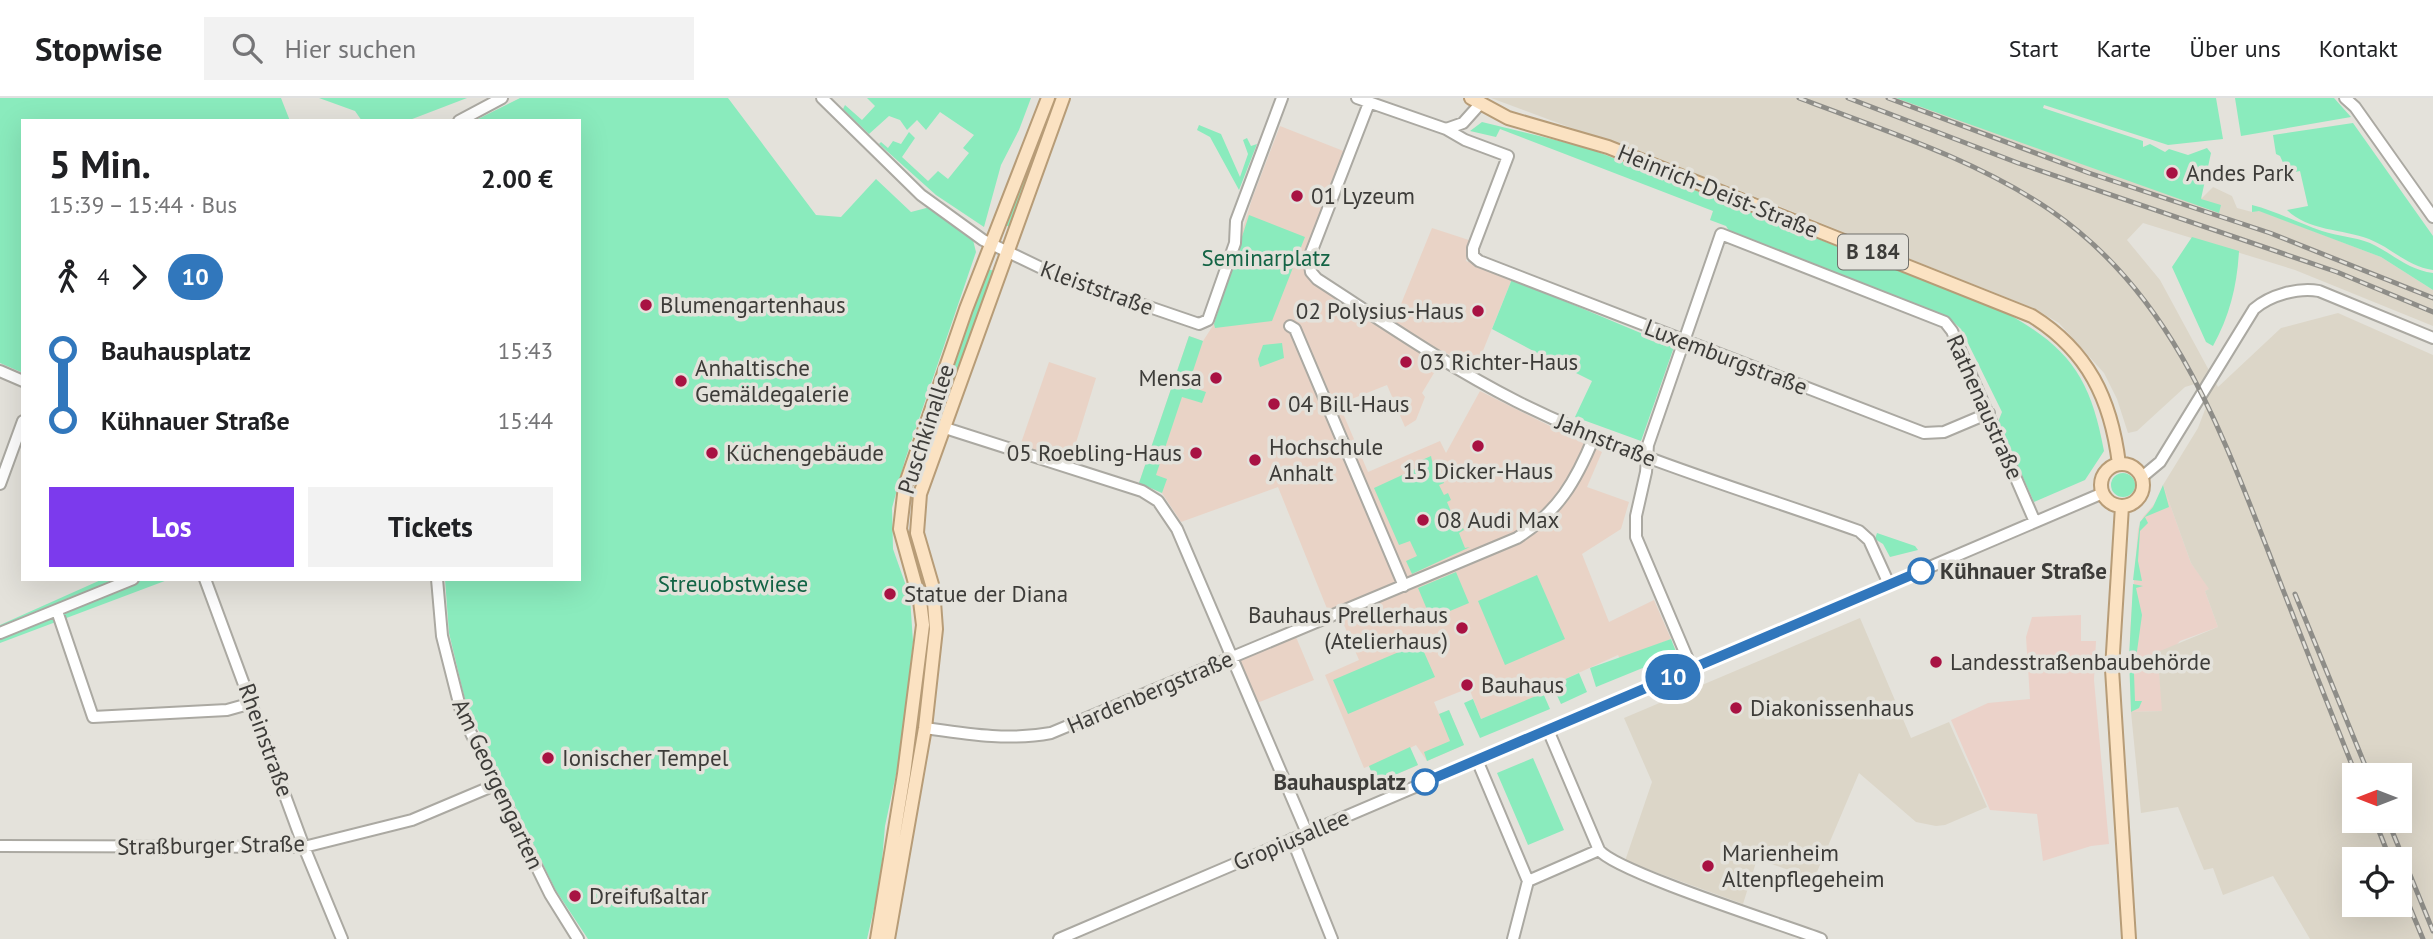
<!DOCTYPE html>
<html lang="de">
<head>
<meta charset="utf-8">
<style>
	:root { --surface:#fff; --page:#f2f2f2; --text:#202124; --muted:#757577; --line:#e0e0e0; --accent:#7c3aed }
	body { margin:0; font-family:"PT Sans",sans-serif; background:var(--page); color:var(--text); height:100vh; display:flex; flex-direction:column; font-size:26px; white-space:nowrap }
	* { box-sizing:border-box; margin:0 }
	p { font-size:23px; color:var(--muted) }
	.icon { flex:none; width:38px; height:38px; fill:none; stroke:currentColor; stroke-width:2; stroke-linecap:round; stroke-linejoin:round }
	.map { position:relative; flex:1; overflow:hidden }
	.drawer { position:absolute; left:21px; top:21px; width:560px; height:462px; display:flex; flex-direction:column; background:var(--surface); border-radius:0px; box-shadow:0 7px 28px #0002 }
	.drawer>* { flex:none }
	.badge { padding:0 14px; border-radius:23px; font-size:24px; line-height:46px }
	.needle { width:46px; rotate:270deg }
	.buttons { position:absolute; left:2342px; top:665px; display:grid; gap:14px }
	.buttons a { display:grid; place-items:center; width:70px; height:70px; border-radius:0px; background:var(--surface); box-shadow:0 7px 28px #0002; font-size:35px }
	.map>.badge { position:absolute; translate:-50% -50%; box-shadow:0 0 0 4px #fff }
	.legs { display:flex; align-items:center; gap:10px; height:77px; padding:0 28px; font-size:23px }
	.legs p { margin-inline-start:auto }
	.overview { display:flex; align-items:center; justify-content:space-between; height:119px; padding:0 28px }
	h1 { font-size:38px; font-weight:800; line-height:52px }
	.button { display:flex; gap:14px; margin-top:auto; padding:14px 28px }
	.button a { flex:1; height:80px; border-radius:0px; background:var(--accent); color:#fff; font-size:28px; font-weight:800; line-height:80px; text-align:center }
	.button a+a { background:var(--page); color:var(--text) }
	ul { padding:0 28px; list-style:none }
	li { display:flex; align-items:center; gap:24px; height:70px; font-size:26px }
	li i { display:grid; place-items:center; width:10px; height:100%; margin:0 9px; background:currentColor }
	li i::after { content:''; width:18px; height:18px; margin:-9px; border:5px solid; border-radius:50%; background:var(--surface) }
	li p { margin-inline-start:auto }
	li:first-child i { background:linear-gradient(#0000 50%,currentColor 0) }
	li:last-child i { background:linear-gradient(currentColor 50%,#0000 0) }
	header { display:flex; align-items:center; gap:42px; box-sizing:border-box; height:98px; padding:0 35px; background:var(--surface); border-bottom:2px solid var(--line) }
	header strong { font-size:33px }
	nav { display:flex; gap:38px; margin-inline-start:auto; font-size:24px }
	.search { width:490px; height:63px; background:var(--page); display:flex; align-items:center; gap:18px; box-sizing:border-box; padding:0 24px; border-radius:0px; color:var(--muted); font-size:26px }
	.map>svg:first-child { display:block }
	.commercial { fill:#ebd2c9 }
	.built { fill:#dcd6c8; fill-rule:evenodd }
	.education { fill:#e9d3c6 }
	.green { fill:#8aebbd }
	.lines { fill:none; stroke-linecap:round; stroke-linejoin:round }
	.minor-casing { stroke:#aba9a2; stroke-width:14 }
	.major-casing { stroke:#b79c77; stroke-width:16 }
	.minor { stroke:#fff; stroke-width:10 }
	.major { stroke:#fbe2c2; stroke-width:12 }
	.rail-casing { stroke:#8e8d88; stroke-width:5 }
	.rail { stroke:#e4e2db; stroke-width:2.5; stroke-dasharray:8; stroke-linecap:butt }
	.line-1-casing { stroke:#fff; stroke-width:16 }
	.line-1 { stroke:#3177bc; stroke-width:10 }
	.poi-dot { fill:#a81243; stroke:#e4e2db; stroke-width:2.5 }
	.stop-1-dot { fill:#fff; stroke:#3177bc; stroke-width:3.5 }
	.labels { text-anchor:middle; stroke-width:7; stroke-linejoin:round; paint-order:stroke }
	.shield { fill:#e4e2db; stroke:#6f6e6a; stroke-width:2 }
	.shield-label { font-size:21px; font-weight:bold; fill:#3d3c39 }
	.poi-label { font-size:23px; fill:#3d3c39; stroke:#e4e2db; text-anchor:start }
	.street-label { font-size:23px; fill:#3d3c39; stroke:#e4e2db }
	.park-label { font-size:23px; fill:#136445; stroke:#e4e2db }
	.stop-label { font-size:23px; font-weight:bold; fill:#3d3c39; stroke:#e4e2db; text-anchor:start }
</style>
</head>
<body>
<header>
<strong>Stopwise</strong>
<div class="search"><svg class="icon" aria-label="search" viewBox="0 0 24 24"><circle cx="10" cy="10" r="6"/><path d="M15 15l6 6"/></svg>Hier suchen</div>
<nav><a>Start</a><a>Karte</a><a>Über uns</a><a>Kontakt</a></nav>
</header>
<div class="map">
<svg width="2433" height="841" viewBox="0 0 2433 841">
	<rect width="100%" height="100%" fill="#e4e2db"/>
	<path class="commercial" d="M2163 387 2191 465 2210 491 2205 493 2218 529 2180 543 2151 575 2159 574 2163 613 2131 614 2130 534 2138 431 2143 419 2157 403Z
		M2081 517V543H2096L2094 582 2109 746 2091 748 2043 763 2037 716 1990 712 1951 622 1988 605 2030 601 2026 539 2032 519Z"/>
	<path class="built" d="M1491 0H1934L2202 100 2213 89 2232 98 2237 110 2252 114 2258 112 2381 159 2433 192V228L2295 172 2143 125 2127 142 2160 182 2218 289 2281 230 2338 215 2433 257V841H2310L2273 778 2223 797 2213 770 2204 772 2178 709 2141 715 2131 614 2162 613 2159 575H2150L2152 565 2160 553 2218 529 2205 493 2209 491 2191 465 2163 387 2198 330 2206 309 2195 286 2185 289 2137 333 2128 335 2117 301 2104 275 2059 225 2035 211 1741 93ZM2354 677H2399V723H2354ZM2354 761H2399V807H2354Z
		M1860 520 1911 640 1949 624 1987 709 1945 727 1936 728 1916 724 1859 675 1814 781 1757 761 1743 806 1625 763 1652 684 1624 620Z"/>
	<path class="education" d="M1280 28 1346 54 1305 162 1306 177 1317 187 1390 233 1432 130 1472 143 1466 163 1512 181 1476 270 1446 255 1422 295 1425 299 1416 322 1405 329 1387 287 1339 306 1368 374 1440 343 1446 355 1480 293 1602 354 1587 389 1629 404 1621 431 1582 456 1609 524 1654 502 1671 541 1620 561 1618 557 1552 587 1547 594 1481 621 1469 590 1434 604 1439 616 1449 612 1464 647 1427 663 1416 647 1410 650 1418 667 1376 685 1369 668 1364 670 1325 577 1359 562 1341 520 1332 523 1278 389 1181 424 1162 395 1139 385 1189 238 1203 243 1214 226 1252 101Z
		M1049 264 1096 280 1070 364 1020 348Z
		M1296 539 1314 582 1257 605 1238 563Z"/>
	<path class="green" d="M0 0H281L290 23H23V275L0 265Z
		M319 0H467L407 23H362L355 13Z
		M520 0H728L816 117 841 119 876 81 911 114 934 108 972 138 976 154 905 362 892 410 893 451 910 499 913 544 901 653 885 728 880 785 867 841H588L555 791 466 606 449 535 445 481H579V23H474Z
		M867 0H1031L1019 32 1001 67 984 129 936 97 879 46 881 44 888 50 893 43 901 46 909 34 915 40 902 59 928 83 938 73 948 81 969 55 963 50 974 37 940 14 926 32 917 22 907 32 900 22 889 18 869 36 843 11 845 7 862 22 875 8Z
		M1896 0H2216L2223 41 2168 47 2044 7 2043 10 2143 43V49L2150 46 2165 54 2169 51 2188 57 2207 50 2211 55 2201 101 2221 107 2219 115Z
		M2235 0H2334L2351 19 2241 38Z
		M1048 12 1052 13 1010 129 1005 127Z
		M1482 24 1588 50 2008 216C2071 251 2091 282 2104 353L2085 382 2034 404 1998 324 2002 314 1961 231 1948 219 1733 139 1726 128 1710 122 1713 113 1500 31 1496 39 1470 33Z
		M2353 25 2433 138V172C2408 169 2392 150 2369 141 2343 131 2308 133 2287 112L2308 108 2300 73 2290 75 2288 69H2285L2280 58 2276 56 2273 37Z
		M1199 27 1221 36 1240 79 1248 56 1243 42 1247 40 1251 48 1257 46 1239 92 1210 39 1197 32Z
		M2252 107C2276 113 2298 125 2322 133 2338 138 2355 139 2370 145 2392 155 2408 172 2433 175V192L2381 159 2259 113 2252 114Z
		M1249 117 1305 139 1272 223 1215 230 1214 226Z
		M2192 139 2239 153C2237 188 2230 217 2213 248L2206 244 2172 169Z
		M988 171 994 173 951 289 944 286Z
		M1512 181 1674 249 1641 343 1575 319 1592 283 1564 269 1565 265 1556 260 1554 264 1492 231Z
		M1189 238 1203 243 1188 288 1206 294 1202 305 1182 299 1156 377 1167 381 1162 395 1139 385Z
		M1282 245 1284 260 1260 269 1258 261 1263 247Z
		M1431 358 1435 377 1439 376 1444 385 1439 387 1444 397 1448 395 1451 402 1447 404 1452 416 1456 415 1458 420 1454 422 1458 429 1462 428 1464 432 1459 435 1465 450 1470 449 1412 476 1406 463 1417 458 1410 443 1399 447 1374 390 1424 367 1422 362Z
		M2111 387a12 12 0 1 1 24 0a12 12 0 1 1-24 0Z
		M2163 387 2169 409 2145 419 2148 425 2140 433 2138 463 2142 483 2133 482 2140 424 2153 409Z
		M1877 435 1915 448 1918 452 1890 459 1883 446 1875 441Z
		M1456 474 1469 505 1431 521 1418 490Z
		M1537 477 1565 541 1505 567 1478 503Z
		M103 481H170L0 545V527Z
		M2133 486 2143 488 2136 490 2142 517 2134 575 2135 603H2142L2139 610 2131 614 2129 559Z
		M1671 541 1677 556 1596 589 1590 570Z
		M1420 545 1435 579 1348 616 1333 582Z
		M1579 575 1587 594 1561 606 1552 587Z
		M1543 595 1550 611 1480 640 1464 605 1473 601 1481 621Z
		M1449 612 1464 647 1427 663 1424 654 1450 643 1439 616Z
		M1410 649 1418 667 1376 685 1369 668Z
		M1533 660 1564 732 1528 747 1497 675Z"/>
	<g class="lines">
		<g class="minor-casing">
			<path id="minor" d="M822 0 921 97 983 142 1056 177 1199 226 1208 222 1235 145 1236 123 1282 0
				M1357 0 1446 31 1465 42 1508 58 1473 150V158L1479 163 1924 335 1944 334 1989 315
				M2345 0 2355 9 2433 119
				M1369 5 1309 160 1311 174 1317 181C1382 223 1447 268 1516 303 1626 358 1744 392 1859 433L1869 442 1889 486
				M459 23 502 0
				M1446 31 1463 25 1480 6
				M1290 228 1295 231 1404 488
				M0 273 23 283
				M942 329 1142 393 1158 403 1177 431 1307 735
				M2142 379 2160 364 2254 211C2270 197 2299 189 2319 193L2433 240
				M0 386 23 323
				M205 481 304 749 342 841
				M437 481 442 538 462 617 550 796 578 841
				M57 513 93 619 227 612 252 605
				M0 535 133 481
				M1692 571 1636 439V418L1646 374 1648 347 1721 136 1945 224 1952 233 2035 424
				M925 630C967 636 1008 643 1051 635L1517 440C1558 414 1576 383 1594 339
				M1477 662 1528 783
				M1292 741 1332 841
				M0 748 304 749 412 722 495 687
				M1599 752C1616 774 1784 827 1821 841
				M1528 783 1599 752 1548 632
				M1059 841 2103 395
				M1513 841 1528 783"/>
		</g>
		<g class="major-casing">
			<path id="major" d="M1471 0 1508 20 1608 49 2032 218C2088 253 2111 301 2119 366
				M2101 387a21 21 0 1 1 42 0a21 21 0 1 1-42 0Z
				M2122 408 2112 571 2129 841
				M877 841 904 676 923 527 920 503 900 431 905 388 966 211 1048 0
				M888 841 925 630 936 531 933 490 917 435 920 396 1063 0"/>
		</g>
		<use href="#minor" class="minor"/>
		<use href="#major" class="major"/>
		<g class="rail-casing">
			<path id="rail" d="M1799 0C1883 32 1975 61 2050 112 2169 193 2217 322 2267 450 2296 526 2326 602 2356 677
				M1848 0 2018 65 2337 174 2433 214
				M1888 0 2089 75 2270 135 2433 200
				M2295 496 2369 677
				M2375 723 2390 761
				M2388 723 2433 833
				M2399 783 2423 841"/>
		</g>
		<use href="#rail" class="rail"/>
	</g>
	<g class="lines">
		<g class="line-1-casing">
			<path id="line-1" d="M1425 684 1921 473"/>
		</g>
		<use href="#line-1" class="line-1"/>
	</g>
	<g class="poi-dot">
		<circle cx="2172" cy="75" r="7"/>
		<circle cx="1297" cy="98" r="7"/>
		<circle cx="646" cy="207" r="7"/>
		<circle cx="1478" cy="213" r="7"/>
		<circle cx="1406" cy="264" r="7"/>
		<circle cx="1216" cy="280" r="7"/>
		<circle cx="681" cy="283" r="7"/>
		<circle cx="1274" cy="306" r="7"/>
		<circle cx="1478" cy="348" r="7"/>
		<circle cx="712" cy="355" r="7"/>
		<circle cx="1196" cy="355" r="7"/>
		<circle cx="1255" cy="362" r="7"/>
		<circle cx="1423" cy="422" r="7"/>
		<circle cx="890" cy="496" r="7"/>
		<circle cx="1462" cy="530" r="7"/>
		<circle cx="1936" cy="564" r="7"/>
		<circle cx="1467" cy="587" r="7"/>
		<circle cx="1736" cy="610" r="7"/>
		<circle cx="548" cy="660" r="7"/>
		<circle cx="1708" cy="768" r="7"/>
		<circle cx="575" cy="798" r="7"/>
	</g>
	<g class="stop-1-dot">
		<circle cx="1921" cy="473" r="12"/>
		<circle cx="1425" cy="684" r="12"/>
	</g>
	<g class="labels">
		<rect class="shield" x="1838" y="136.5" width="70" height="35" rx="5"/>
		<g class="shield-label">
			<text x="1873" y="161">B 184</text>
		</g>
		<g class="poi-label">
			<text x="2186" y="83">Andes Park</text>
			<text x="1311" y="106">01 Lyzeum</text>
			<text x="660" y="215">Blumengartenhaus</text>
			<text x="1464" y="221" text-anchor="end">02 Polysius-Haus</text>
			<text x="1420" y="272">03 Richter-Haus</text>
			<text x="695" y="278">Anhaltische<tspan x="695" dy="26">Gemäldegalerie</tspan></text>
			<text x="1202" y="288" text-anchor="end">Mensa</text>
			<text x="1288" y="314">04 Bill-Haus</text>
			<text x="1269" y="357">Hochschule<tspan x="1269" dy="26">Anhalt</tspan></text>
			<text x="726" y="363">Küchengebäude</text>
			<text x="1182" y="363" text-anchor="end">05 Roebling-Haus</text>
			<text x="1478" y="381" text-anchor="middle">15 Dicker-Haus</text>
			<text x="1437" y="430">08 Audi Max</text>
			<text x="904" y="504">Statue der Diana</text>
			<text x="1448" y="525" text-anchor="end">Bauhaus Prellerhaus<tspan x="1448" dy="26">(Atelierhaus)</tspan></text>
			<text x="1950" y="572">Landesstraßenbaubehörde</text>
			<text x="1481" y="595">Bauhaus</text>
			<text x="1750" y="618">Diakonissenhaus</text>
			<text x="562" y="668">Ionischer Tempel</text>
			<text x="1722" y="763">Marienheim<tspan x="1722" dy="26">Altenpflegeheim</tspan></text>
			<text x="589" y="806">Dreifußaltar</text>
		</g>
		<g class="street-label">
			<text transform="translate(1718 93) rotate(22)" y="8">Heinrich-Deist-Straße</text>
			<text transform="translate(1097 190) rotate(20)" y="8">Kleiststraße</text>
			<text transform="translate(1726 259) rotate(21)" y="8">Luxemburgstraße</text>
			<text transform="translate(1985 309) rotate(66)" y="8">Rathenaustraße</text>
			<text transform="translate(926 331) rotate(-72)" y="8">Puschkinallee</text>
			<text transform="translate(1606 342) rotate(22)" y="8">Jahnstraße</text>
			<text transform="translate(1150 594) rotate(-23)" y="8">Hardenbergstraße</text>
			<text transform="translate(266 642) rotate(70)" y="8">Rheinstraße</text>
			<text transform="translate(498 686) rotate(65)" y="8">Am Georgengarten</text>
			<text transform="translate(1291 742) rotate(-23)" y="8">Gropiusallee</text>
			<text transform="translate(211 747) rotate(-1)" y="8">Straßburger Straße</text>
		</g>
		<g class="park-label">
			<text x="1266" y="168">Seminarplatz</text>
			<text x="733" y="494">Streuobstwiese</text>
		</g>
		<g class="stop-label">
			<text x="1940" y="481">Kühnauer Straße</text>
			<text x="1406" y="692" text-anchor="end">Bauhausplatz</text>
		</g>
	</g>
</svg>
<div class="buttons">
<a><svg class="needle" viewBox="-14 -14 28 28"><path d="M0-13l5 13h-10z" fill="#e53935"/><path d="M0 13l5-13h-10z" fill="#757577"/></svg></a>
<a><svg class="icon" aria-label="locate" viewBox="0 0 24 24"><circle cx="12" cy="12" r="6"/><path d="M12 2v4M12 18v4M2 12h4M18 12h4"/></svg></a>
</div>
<b class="badge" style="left:1673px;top:579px;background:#3177bc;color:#fff">10</b>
<section class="drawer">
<div class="overview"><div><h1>5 Min.</h1><p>15:39 – 15:44 · Bus</p></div><b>2.00 €</b></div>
<div class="legs"><svg class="icon" aria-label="walk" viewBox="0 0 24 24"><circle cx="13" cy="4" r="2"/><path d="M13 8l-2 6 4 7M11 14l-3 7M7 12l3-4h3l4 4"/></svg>4<svg class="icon" aria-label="forward" viewBox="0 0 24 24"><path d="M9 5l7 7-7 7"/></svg><b class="badge" style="background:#3177bc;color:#fff">10</b></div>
<ul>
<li><i style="color:#3177bc"></i><b>Bauhausplatz</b><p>15:43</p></li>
<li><i style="color:#3177bc"></i><b>Kühnauer Straße</b><p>15:44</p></li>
</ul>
<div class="button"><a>Los</a><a>Tickets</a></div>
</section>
</div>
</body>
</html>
